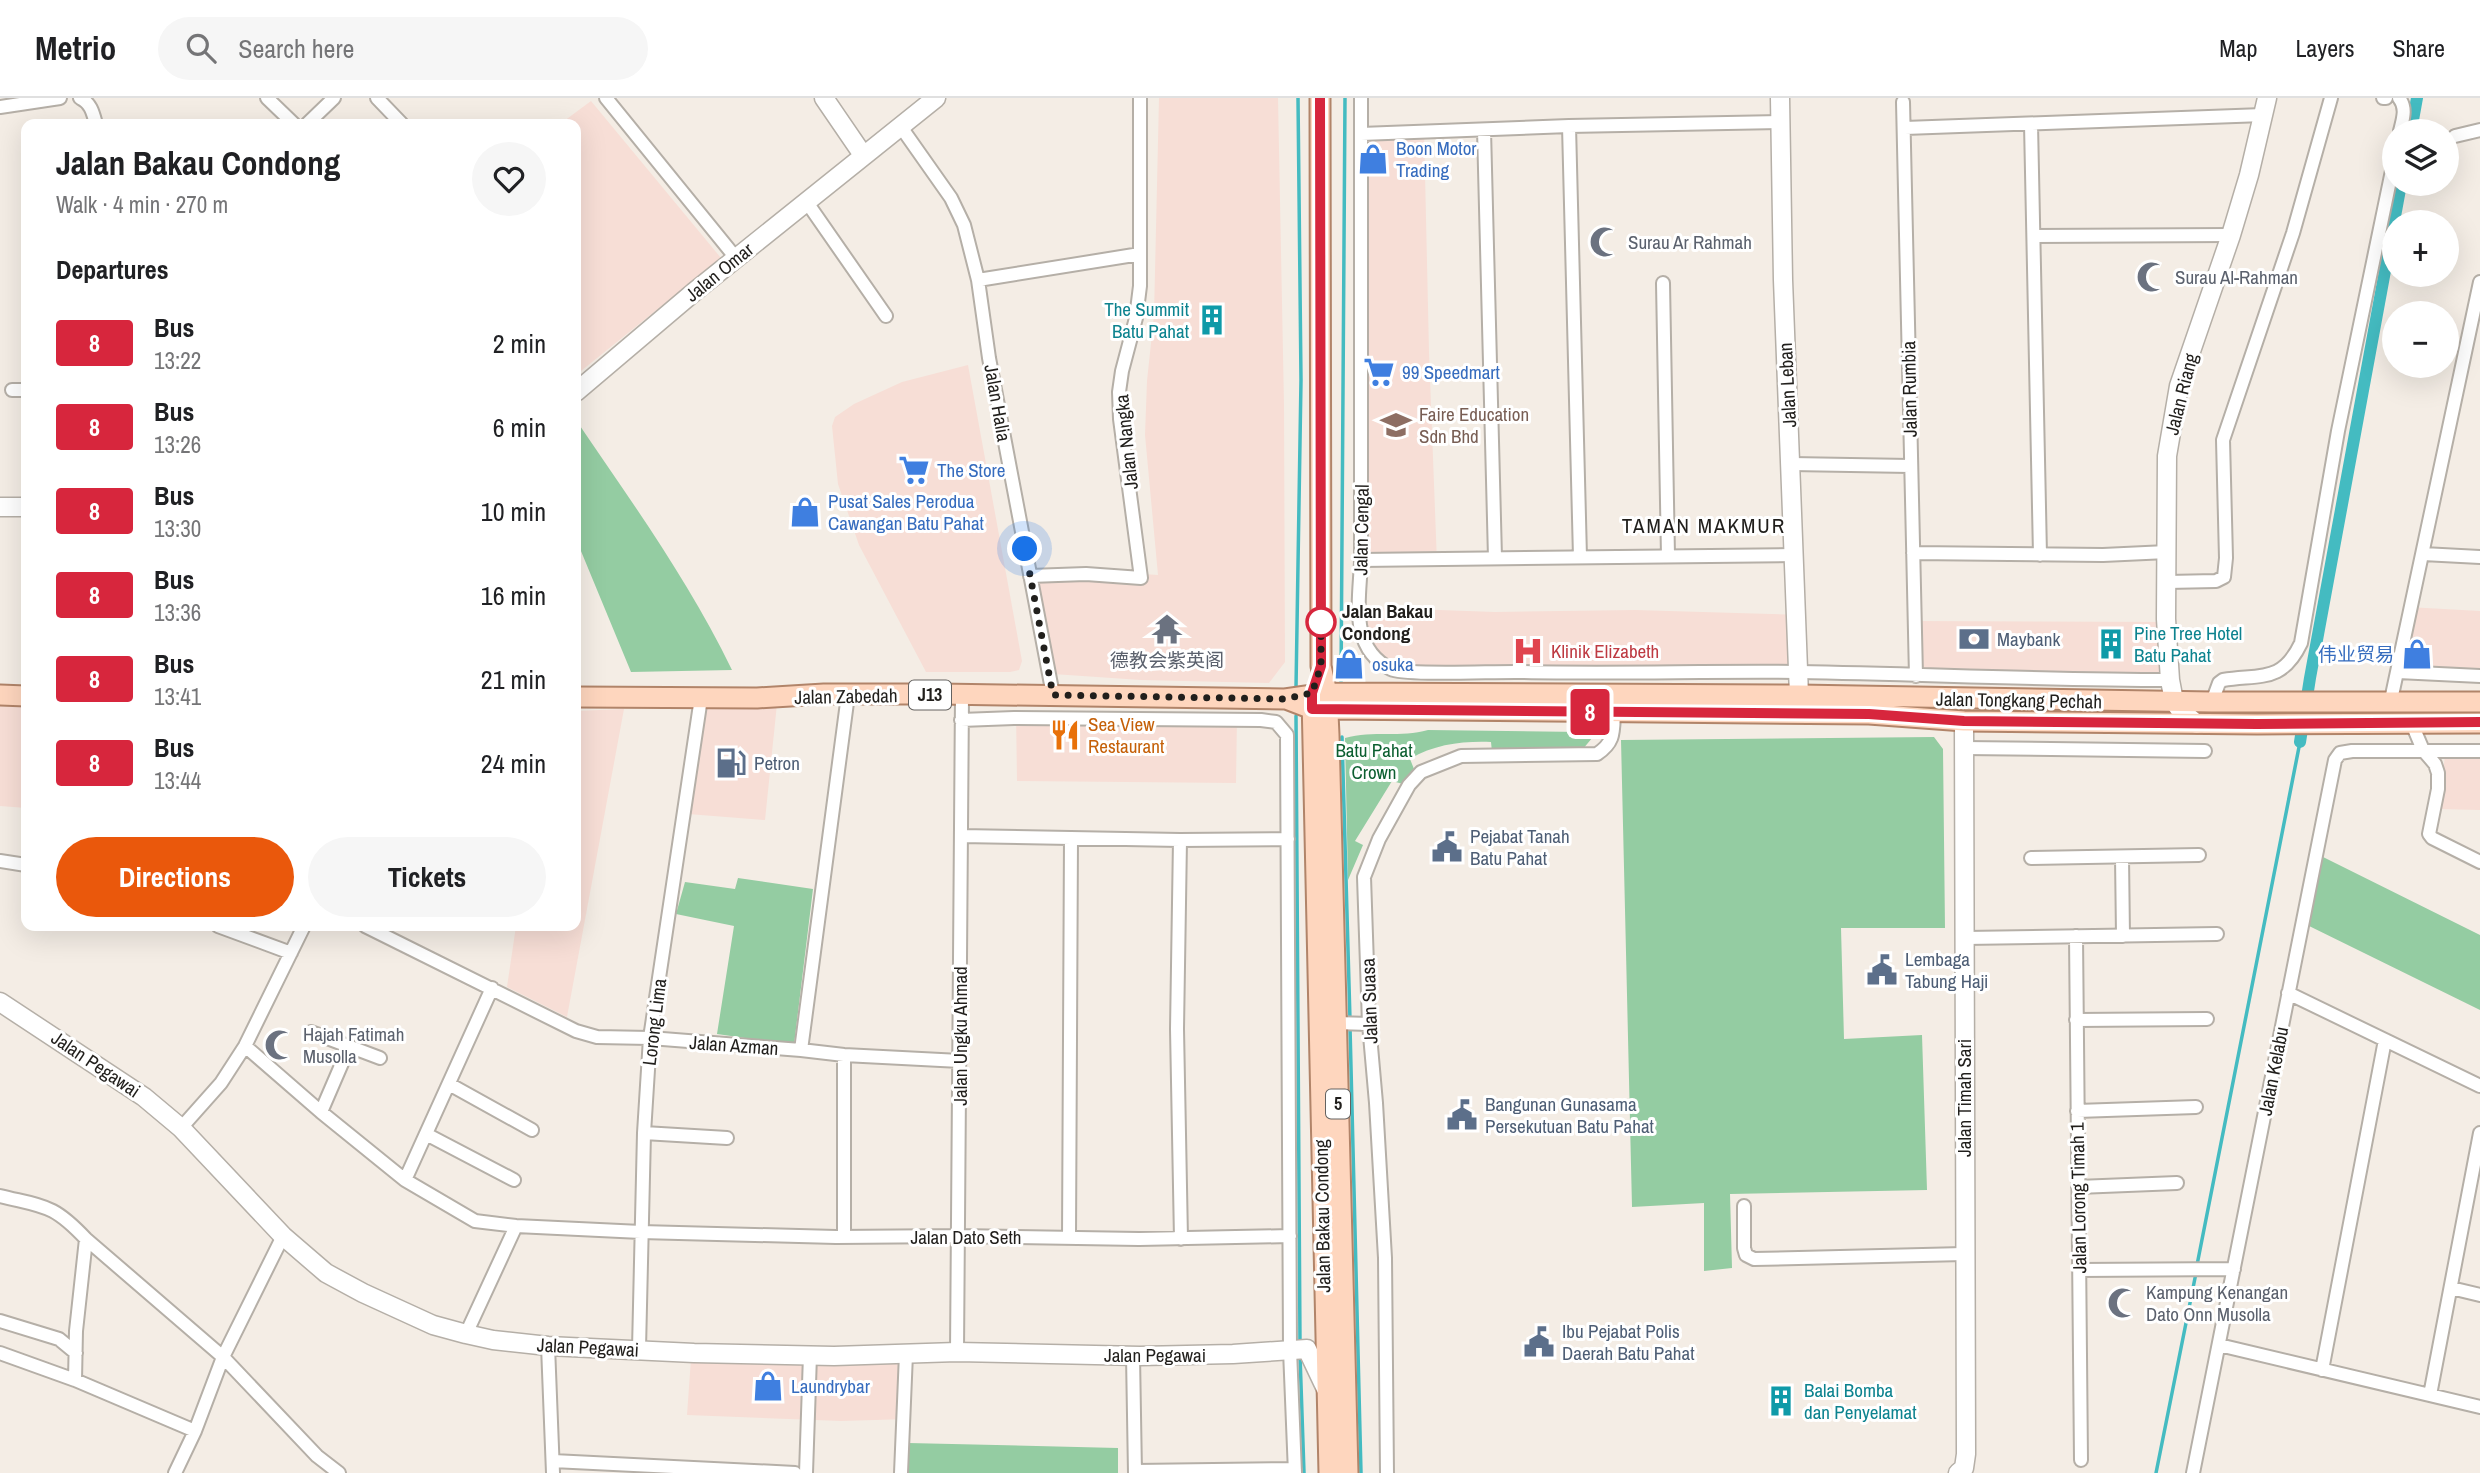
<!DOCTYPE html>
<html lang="en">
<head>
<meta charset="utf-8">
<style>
	:root { --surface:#fff; --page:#f6f6f6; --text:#202124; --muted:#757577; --line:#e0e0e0; --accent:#ea580c }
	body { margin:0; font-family:"Archivo Narrow","Noto Sans SC",sans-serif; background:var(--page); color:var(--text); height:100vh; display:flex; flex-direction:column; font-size:26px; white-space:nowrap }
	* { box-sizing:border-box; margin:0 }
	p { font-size:23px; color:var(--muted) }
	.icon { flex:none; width:38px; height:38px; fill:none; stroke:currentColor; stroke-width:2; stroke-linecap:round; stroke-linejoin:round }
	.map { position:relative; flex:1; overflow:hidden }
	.sheet { position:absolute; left:21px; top:21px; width:560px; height:812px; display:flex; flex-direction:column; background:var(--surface); border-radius:14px; box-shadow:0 7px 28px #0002 }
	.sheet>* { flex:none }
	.badge { padding:0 14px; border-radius:5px; font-size:24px; line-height:46px }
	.controls { position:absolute; left:2382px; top:21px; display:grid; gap:14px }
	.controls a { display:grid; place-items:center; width:77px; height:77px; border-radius:50%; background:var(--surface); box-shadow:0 7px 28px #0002; font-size:35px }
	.you { position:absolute; width:35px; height:35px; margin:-18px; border:5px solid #fff; border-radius:50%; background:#1a73e8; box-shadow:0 0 0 10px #1a73e833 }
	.map>.badge { position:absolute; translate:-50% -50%; box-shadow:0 0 0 4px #fff }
	h2 { padding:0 35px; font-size:26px; line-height:63px }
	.round { display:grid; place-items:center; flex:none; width:74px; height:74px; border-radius:37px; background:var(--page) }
	.overview { display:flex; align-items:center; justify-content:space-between; height:119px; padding:0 35px }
	h1 { font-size:33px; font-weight:800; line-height:52px }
	.button { display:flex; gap:14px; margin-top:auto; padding:14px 35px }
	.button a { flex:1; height:80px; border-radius:42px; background:var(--accent); color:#fff; font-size:28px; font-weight:800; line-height:80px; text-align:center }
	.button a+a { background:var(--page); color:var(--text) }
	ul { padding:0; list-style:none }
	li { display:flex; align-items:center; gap:21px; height:84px; padding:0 35px }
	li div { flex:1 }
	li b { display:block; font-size:26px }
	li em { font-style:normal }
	li .badge { min-width:77px; font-weight:700; text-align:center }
	header { display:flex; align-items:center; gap:42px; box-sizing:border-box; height:98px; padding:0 35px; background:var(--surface); border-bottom:2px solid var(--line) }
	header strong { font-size:33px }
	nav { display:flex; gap:38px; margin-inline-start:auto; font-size:24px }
	.search { width:490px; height:63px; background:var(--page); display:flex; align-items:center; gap:18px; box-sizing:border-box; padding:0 24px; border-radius:38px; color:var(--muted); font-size:26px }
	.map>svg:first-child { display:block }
	.commercial { fill:#f7ded6 }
	.green { fill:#94cca2 }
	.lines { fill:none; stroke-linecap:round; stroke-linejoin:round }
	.stream { stroke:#44bbc1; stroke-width:3.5 }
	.canal { stroke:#44bbc1; stroke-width:12 }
	.street-casing { stroke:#b5afa7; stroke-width:16 }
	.secondary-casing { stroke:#b5afa7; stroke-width:21 }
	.primary-casing { stroke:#b18469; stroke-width:23 }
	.street { stroke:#fff; stroke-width:12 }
	.secondary { stroke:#fff; stroke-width:18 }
	.primary { stroke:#fed6be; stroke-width:19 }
	.line-casing { stroke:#fff; stroke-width:16 }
	.line { stroke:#d7263d; stroke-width:10 }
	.walk { stroke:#211f1c; stroke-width:7; stroke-dasharray:0 12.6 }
	.stop-dot { fill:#fff; stroke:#d7263d; stroke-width:3.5 }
	.labels { text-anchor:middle; stroke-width:6; stroke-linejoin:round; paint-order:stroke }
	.shield { fill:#fff; stroke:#646260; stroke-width:2 }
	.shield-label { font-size:18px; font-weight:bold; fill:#211f1c }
	.shop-label { font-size:19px; fill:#366cbe; stroke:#fff; text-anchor:start }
	.worship-label { font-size:19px; fill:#5b616d; stroke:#fff; text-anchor:start }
	.street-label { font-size:19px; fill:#211f1c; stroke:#fff }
	.culture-label { font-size:19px; fill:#0d838f; stroke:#fff; text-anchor:start }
	.education-label { font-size:19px; fill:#785e54; stroke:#fff; text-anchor:start }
	.stop-label { font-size:19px; font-weight:bold; fill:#211f1c; stroke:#fff; text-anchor:start }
	.service-label { font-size:19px; fill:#4e5e75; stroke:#fff; text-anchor:start }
	.health-label { font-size:19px; fill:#be3a42; stroke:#fff; text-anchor:start }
	.food-label { font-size:19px; fill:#c56008; stroke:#fff; text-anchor:start }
	.park-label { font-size:19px; fill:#0c5f30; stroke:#fff }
	.neighbourhood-label { font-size:21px; letter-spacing:2px; fill:#211f1c; stroke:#fff }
</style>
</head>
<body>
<header>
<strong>Metrio</strong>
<div class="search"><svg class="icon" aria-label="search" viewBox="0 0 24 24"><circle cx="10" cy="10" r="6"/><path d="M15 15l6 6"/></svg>Search here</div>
<nav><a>Map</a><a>Layers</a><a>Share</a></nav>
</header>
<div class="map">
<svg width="2480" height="1375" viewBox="0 0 2480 1375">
	<rect width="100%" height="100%" fill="#f4ede5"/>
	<path class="commercial" d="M1159 0H1278L1284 307 1285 564 1269 585 1141 582 1053 576 1034 472H1083L1158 477 1145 337 1147 283 1154 217Z
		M591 3 721 160 576 277V26H560Z
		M1424 30 1429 254 1437 465 1357 466V32Z
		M968 267 1022 563 1019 572 1010 574H926L859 447 838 386 832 328 835 319 854 306 902 284Z
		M1355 509 1495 514 1635 512 1802 517 1805 579H1411L1361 545 1354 534Z
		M2408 509 2480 513V582L2393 578Z
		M1909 523 2173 524 2177 582H1912Z
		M777 606 765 722 688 716 705 607Z
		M0 608 26 609V710L0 708Z
		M624 611 567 919 507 889 516 828H576V613Z
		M1016 615 1237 619 1236 685 1017 683Z
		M2446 648H2480V712L2439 711Z
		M692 1247 911 1249 908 1321 841 1323 687 1317Z"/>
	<path class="green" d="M576 322C631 403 689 483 732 572L631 574 576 441Z
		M1428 632 1581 634 1593 639 1582 652 1492 654 1491 644C1463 643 1435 646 1410 661L1414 671 1403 686 1392 683 1355 743 1363 747 1348 782 1345 640C1373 632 1401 640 1428 632Z
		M1934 639 1943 651 1945 830H1841L1844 941 1922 937 1927 1092 1730 1096 1732 1170 1704 1173V1105L1632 1109 1621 642Z
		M2317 756 2480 837V912L2303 825Z
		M738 780 813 791 794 947 717 936 734 828 676 816 685 784 735 791Z
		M908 1345 1118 1350V1375H907Z"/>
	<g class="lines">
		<path class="stream" d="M1341 586 1345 0
			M1296 590 1301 282 1298 0
			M1296 618 1300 1246
			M1342 639 1350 922
			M1350 929 1361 1375
			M2197 1167 2300 644
			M1300 1257 1304 1375
			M2156 1375 2196 1175"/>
		<path class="canal" d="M2411 33 2417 0
			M2300 644 2310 580 2401 86"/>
		<g class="street-casing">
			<path id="street" d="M80 0C91 5 93 15 96 26
				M267 0 294 26
				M377 0 402 26
				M606 0 736 160
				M1361 0V462C1360 500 1348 550 1391 571 1406 578 1499 573 1523 574 1615 576 1707 573 1799 574 1922 576 2046 582 2170 582
				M2383 0H2386
				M2399 0C2407 10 2403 21 2400 33
				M1903 4 1916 578
				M0 9 60 0
				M307 26 334 0
				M2031 26 2040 457
				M1569 28 1580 459
				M901 29 951 100 964 127 978 182 989 260 1053 597
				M1905 30 2263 17
				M1484 32 1495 460
				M1361 36 1569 28 1781 24
				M2455 38 2480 32
				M806 103 886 218
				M2034 138 2231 137
				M978 182 1140 156
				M1663 185 1668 458
				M12 292H26
				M1791 366 1910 368
				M1913 455 2103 457 2167 454
				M2423 456 2480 459
				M1361 462 1793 457
				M1030 478 1086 476 1141 480 1120 321 1119 294 1122 273 1136 220 1140 188V0
				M2167 484 2216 483 2224 479 2226 460 2223 342 2293 135 2331 0
				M2398 574 2480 578
				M2391 602 2480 184
				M2212 604 2219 585 2223 582C2261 576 2282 585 2301 545L2338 333 2394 63
				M961 622 1014 620 1261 622 1276 624 1287 637 1290 1252 1295 1375
				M2412 626 2423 652 2435 666 2438 675V691L2429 736 2432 740 2480 764
				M1964 650 2205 653
				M961 738 1180 742 1288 741
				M1180 742 1177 931 1181 1141
				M2122 759 2123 838
				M2031 760 2199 757
				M0 763 26 767
				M218 828 291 855
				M365 828 576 933 597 939 650 940 801 952 844 957 960 963
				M2076 838 2081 1362
				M1965 840 2217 836
				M2288 895 2480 988
				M2076 922 2207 921
				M1336 925 1369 926
				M311 934 380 960
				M245 948 321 1014 405 1082 475 1123 516 1128 641 1134 836 1139 959 1138 1139 1141 1290 1138
				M801 952 848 597
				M844 957V1139
				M449 986 532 1032
				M2077 1013 2196 1009
				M321 1014 349 949
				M181 1030 221 985 245 948 304 828
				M644 1035 727 1040
				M426 1036 514 1082
				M405 1082 492 890
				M2078 1089 2177 1085
				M0 1098C45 1109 53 1106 86 1141L223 1259 317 1358 339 1375
				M1744 1108V1150L1746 1157 1754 1161 1964 1156
				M1069 1140 1071 740
				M2079 1172 2234 1171
				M2451 1190 2480 1197
				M0 1223 59 1241 76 1255
				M466 1236 516 1128
				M2219 1247 2480 1309
				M548 1248 553 1375
				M639 1251 644 1035 650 940 701 600
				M957 1254 962 598
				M0 1255 75 1282 195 1333
				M1133 1258 1135 1375
				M2322 1272 2385 942
				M75 1282 76 1233 86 1141
				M2430 1297 2480 1035
				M553 1363 795 1375
				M1135 1373 1295 1371
				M175 1375 195 1333 223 1259 283 1138
				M806 1375 810 1257
				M901 1375 906 1256
				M1387 1375 1385 1160 1376 1005 1369 926 1364 779 1379 741 1409 687 1421 674 1461 658 1597 656C1615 644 1613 634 1614 614
				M2193 1375 2335 662 2340 655 2352 653H2480"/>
		</g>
		<g class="secondary-casing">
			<path id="secondary" d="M824 0 863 57
				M1780 0 1783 182 1799 597
				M576 294 694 194 936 0
				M0 409H26
				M2197 626 2180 612 2174 603 2170 582 2166 521 2167 358 2179 288 2231 137 2249 77 2267 0
				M0 904 144 999 181 1030 283 1138 326 1175 363 1195 433 1227 466 1236 493 1242 548 1248 694 1255 834 1258 957 1254 1140 1258 1233 1256 1307 1251
				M1307 1251 1326 1291
				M1958 1375 1964 1370 1966 1356 1964 623"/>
		</g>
		<g class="primary-casing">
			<path id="primary" d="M1320 0 1321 568 1327 595 1329 637 1348 1375
				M0 597 26 598
				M576 599 757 600 824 596H940L1285 601 1327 595 1799 597 2212 604H2480
				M1312 599 1329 1375
				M1286 601 1312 611H1327L1869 616 1964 623 2257 626 2480 625"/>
		</g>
		<use href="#street" class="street"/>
		<use href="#secondary" class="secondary"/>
		<use href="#primary" class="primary"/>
	</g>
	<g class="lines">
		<g class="line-casing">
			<path id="line" d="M1320 0 1321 568 1312 595V611L1869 616 1964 623 2257 626 2480 624"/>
		</g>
		<use href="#line" class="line"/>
		<path class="walk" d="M1025 451 1053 597 1285 601 1312 595 1321 568V524"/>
	</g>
	<defs>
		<g id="shop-bare" transform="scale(2.415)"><path d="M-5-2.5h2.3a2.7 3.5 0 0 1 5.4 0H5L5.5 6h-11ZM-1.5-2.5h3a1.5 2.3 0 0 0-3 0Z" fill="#3f7fe0" stroke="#fff" stroke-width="2.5" paint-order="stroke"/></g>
		<g id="mosque-bare" transform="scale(2.415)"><path d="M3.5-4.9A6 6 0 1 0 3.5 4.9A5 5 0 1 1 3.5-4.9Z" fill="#6b7280" stroke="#fff" stroke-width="2.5" paint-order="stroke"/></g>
		<g id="building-bare" transform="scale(2.415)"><path d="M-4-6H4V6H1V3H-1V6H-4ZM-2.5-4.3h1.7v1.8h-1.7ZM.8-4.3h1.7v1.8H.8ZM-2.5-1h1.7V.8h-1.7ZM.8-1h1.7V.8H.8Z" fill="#0f9aa8" stroke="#fff" stroke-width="2.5" paint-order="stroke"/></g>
		<g id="supermarket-bare" transform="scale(2.415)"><path d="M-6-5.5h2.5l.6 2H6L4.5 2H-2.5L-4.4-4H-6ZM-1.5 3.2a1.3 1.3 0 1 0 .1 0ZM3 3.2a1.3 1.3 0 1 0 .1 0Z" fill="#3f7fe0" stroke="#fff" stroke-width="2.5" paint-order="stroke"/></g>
		<g id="university-bare" transform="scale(2.415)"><path d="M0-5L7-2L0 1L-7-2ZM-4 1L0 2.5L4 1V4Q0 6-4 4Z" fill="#8d6e63" stroke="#fff" stroke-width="2.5" paint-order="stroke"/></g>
		<g id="temple-bare" transform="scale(2.415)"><path d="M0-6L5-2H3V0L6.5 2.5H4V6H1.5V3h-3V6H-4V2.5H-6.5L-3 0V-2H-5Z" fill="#6b7280" stroke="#fff" stroke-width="2.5" paint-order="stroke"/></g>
		<g id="bank-bare" transform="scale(2.415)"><path d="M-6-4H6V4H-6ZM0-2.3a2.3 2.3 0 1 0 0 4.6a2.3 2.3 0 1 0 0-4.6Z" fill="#5c6f8a" stroke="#fff" stroke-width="2.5" paint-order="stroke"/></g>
		<g id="hospital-bare" transform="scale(2.415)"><path d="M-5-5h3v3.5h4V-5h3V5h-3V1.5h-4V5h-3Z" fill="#e0444e" stroke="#fff" stroke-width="2.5" paint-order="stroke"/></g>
		<g id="restaurant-bare" transform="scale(2.415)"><path d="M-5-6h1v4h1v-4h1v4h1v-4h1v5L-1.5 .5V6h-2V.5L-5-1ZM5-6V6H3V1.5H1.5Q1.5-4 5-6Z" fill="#e8710a" stroke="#fff" stroke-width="2.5" paint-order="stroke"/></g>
		<g id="fuel-bare" transform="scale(2.415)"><path d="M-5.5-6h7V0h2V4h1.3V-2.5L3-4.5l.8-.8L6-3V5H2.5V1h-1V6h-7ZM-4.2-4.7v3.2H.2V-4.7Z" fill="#5c6f8a" stroke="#fff" stroke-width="2.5" paint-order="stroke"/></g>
		<g id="civic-bare" transform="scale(2.415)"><path d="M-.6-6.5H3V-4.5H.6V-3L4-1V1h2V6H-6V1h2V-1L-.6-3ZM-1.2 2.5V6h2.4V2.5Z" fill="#5c6f8a" stroke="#fff" stroke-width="2.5" paint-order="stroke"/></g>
	</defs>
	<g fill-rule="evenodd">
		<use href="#shop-bare" x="1373" y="61"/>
		<use href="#mosque-bare" x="1605" y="144"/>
		<use href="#mosque-bare" x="2152" y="179"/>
		<use href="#building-bare" x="1212" y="222"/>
		<use href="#supermarket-bare" x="1379" y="274"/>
		<use href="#university-bare" x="1396" y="327"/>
		<use href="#supermarket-bare" x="914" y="372"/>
		<use href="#shop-bare" x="805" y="414"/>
		<use href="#temple-bare" x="1167" y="531"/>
		<use href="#bank-bare" x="1974" y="541"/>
		<use href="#building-bare" x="2111" y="546"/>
		<use href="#hospital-bare" x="1528" y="553"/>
		<use href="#shop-bare" x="2417" y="556"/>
		<use href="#shop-bare" x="1349" y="566"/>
		<use href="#restaurant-bare" x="1065" y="637"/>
		<use href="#fuel-bare" x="731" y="665"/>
		<use href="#civic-bare" x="1447" y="749"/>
		<use href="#civic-bare" x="1882" y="872"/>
		<use href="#mosque-bare" x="280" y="947"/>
		<use href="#civic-bare" x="1462" y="1017"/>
		<use href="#mosque-bare" x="2123" y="1205"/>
		<use href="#civic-bare" x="1539" y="1244"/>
		<use href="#shop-bare" x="768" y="1288"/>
		<use href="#building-bare" x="1781" y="1303"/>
	</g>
	<circle class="stop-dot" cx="1321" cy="524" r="14"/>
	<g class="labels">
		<g class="shield">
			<rect x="909" y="582.5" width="42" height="29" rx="5"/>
			<rect x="1326" y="991.5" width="24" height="29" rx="5"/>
		</g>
		<g class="shield-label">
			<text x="930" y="603">J13</text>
			<text x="1338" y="1012">5</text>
		</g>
		<g class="shop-label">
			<text x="1396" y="57">Boon Motor<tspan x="1396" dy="22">Trading</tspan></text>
			<text x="1402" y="281">99 Speedmart</text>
			<text x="937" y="379">The Store</text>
			<text x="828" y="410">Pusat Sales Perodua<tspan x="828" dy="22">Cawangan Batu Pahat</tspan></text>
			<text x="2394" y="563" text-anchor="end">伟业贸易</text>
			<text x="1372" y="573">osuka</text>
			<text x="791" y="1295">Laundrybar</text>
		</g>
		<g class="worship-label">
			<text x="1628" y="151">Surau Ar Rahmah</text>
			<text x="2175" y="186">Surau Al-Rahman</text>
			<text x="1167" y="569" text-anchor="middle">德教会紫英阁</text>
			<text x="303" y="943">Hajah Fatimah<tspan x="303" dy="22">Musolla</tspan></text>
			<text x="2146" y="1201">Kampung Kenangan<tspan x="2146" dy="22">Dato Onn Musolla</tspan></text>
		</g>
		<g class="street-label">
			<text transform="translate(719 174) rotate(-39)" y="7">Jalan Omar</text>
			<text transform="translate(1787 287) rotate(-93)" y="7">Jalan Leban</text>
			<text transform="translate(1909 291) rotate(-91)" y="7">Jalan Rumbia</text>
			<text transform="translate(2181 296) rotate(-76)" y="7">Jalan Riang</text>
			<text transform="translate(998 305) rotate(80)" y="7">Jalan Halia</text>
			<text transform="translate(1126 344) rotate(-96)" y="7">Jalan Nangka</text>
			<text transform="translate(1361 432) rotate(-89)" y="7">Jalan Cengal</text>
			<text transform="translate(846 598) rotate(-1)" y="7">Jalan Zabedah</text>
			<text transform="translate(2019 602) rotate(1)" y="7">Jalan Tongkang Pechah</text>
			<text transform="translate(1369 903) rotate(-92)" y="7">Jalan Suasa</text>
			<text transform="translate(654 924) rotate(-83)" y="7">Lorong Lima</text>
			<text transform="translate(960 938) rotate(-90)" y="7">Jalan Ungku Ahmad</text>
			<text transform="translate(734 947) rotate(4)" y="7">Jalan Azman</text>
			<text transform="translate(96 966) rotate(34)" y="7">Jalan Pegawai</text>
			<text transform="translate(2273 973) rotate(-79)" y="7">Jalan Kelabu</text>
			<text transform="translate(1964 1000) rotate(-90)" y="7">Jalan Timah Sari</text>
			<text transform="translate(2078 1100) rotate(-91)" y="7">Jalan Lorong Timah 1</text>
			<text transform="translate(1322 1118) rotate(-91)" y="7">Jalan Bakau Condong</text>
			<text x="966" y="1146">Jalan Dato Seth</text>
			<text transform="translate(588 1249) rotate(3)" y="7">Jalan Pegawai</text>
			<text x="1155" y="1264">Jalan Pegawai</text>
		</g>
		<g class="culture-label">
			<text x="1189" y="218" text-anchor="end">The Summit<tspan x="1189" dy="22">Batu Pahat</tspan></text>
			<text x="2134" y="542">Pine Tree Hotel<tspan x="2134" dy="22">Batu Pahat</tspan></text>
			<text x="1804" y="1299">Balai Bomba<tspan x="1804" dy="22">dan Penyelamat</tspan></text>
		</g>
		<g class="education-label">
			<text x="1419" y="323">Faire Education<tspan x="1419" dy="22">Sdn Bhd</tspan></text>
		</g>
		<g class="stop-label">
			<text x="1342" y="520">Jalan Bakau<tspan x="1342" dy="22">Condong</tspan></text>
		</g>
		<g class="service-label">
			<text x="1997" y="548">Maybank</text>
			<text x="754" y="672">Petron</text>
			<text x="1470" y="745">Pejabat Tanah<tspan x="1470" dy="22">Batu Pahat</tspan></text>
			<text x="1905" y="868">Lembaga<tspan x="1905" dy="22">Tabung Haji</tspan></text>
			<text x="1485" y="1013">Bangunan Gunasama<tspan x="1485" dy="22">Persekutuan Batu Pahat</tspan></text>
			<text x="1562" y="1240">Ibu Pejabat Polis<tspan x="1562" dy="22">Daerah Batu Pahat</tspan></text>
		</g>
		<g class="health-label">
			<text x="1551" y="560">Klinik Elizabeth</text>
		</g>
		<g class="food-label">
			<text x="1088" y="633">Sea View<tspan x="1088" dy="22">Restaurant</tspan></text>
		</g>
		<g class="park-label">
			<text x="1374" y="659">Batu Pahat<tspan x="1374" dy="22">Crown</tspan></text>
		</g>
		<g class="neighbourhood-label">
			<text x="1704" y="435">TAMAN MAKMUR</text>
		</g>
	</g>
</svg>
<div class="controls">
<a><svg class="icon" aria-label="layers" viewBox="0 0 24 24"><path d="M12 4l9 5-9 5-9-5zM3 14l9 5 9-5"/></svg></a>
<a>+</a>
<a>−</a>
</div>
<div class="you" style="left:1025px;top:451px"></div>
<b class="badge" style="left:1590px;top:614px;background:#d7263d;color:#fff">8</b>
<section class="sheet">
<div class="overview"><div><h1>Jalan Bakau Condong</h1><p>Walk · 4 min · 270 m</p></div><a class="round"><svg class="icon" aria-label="heart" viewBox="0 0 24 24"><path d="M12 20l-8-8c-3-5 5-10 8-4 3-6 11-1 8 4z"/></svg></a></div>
<h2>Departures</h2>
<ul>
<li><span class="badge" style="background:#d7263d;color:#fff">8</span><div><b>Bus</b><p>13:22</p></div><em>2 min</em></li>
<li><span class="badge" style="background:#d7263d;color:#fff">8</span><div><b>Bus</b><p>13:26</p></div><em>6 min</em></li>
<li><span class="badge" style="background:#d7263d;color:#fff">8</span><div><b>Bus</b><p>13:30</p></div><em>10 min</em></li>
<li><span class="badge" style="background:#d7263d;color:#fff">8</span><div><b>Bus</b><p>13:36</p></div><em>16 min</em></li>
<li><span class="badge" style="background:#d7263d;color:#fff">8</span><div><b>Bus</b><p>13:41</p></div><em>21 min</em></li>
<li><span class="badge" style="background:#d7263d;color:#fff">8</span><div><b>Bus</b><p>13:44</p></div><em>24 min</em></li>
</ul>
<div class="button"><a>Directions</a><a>Tickets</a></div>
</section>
</div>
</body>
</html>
